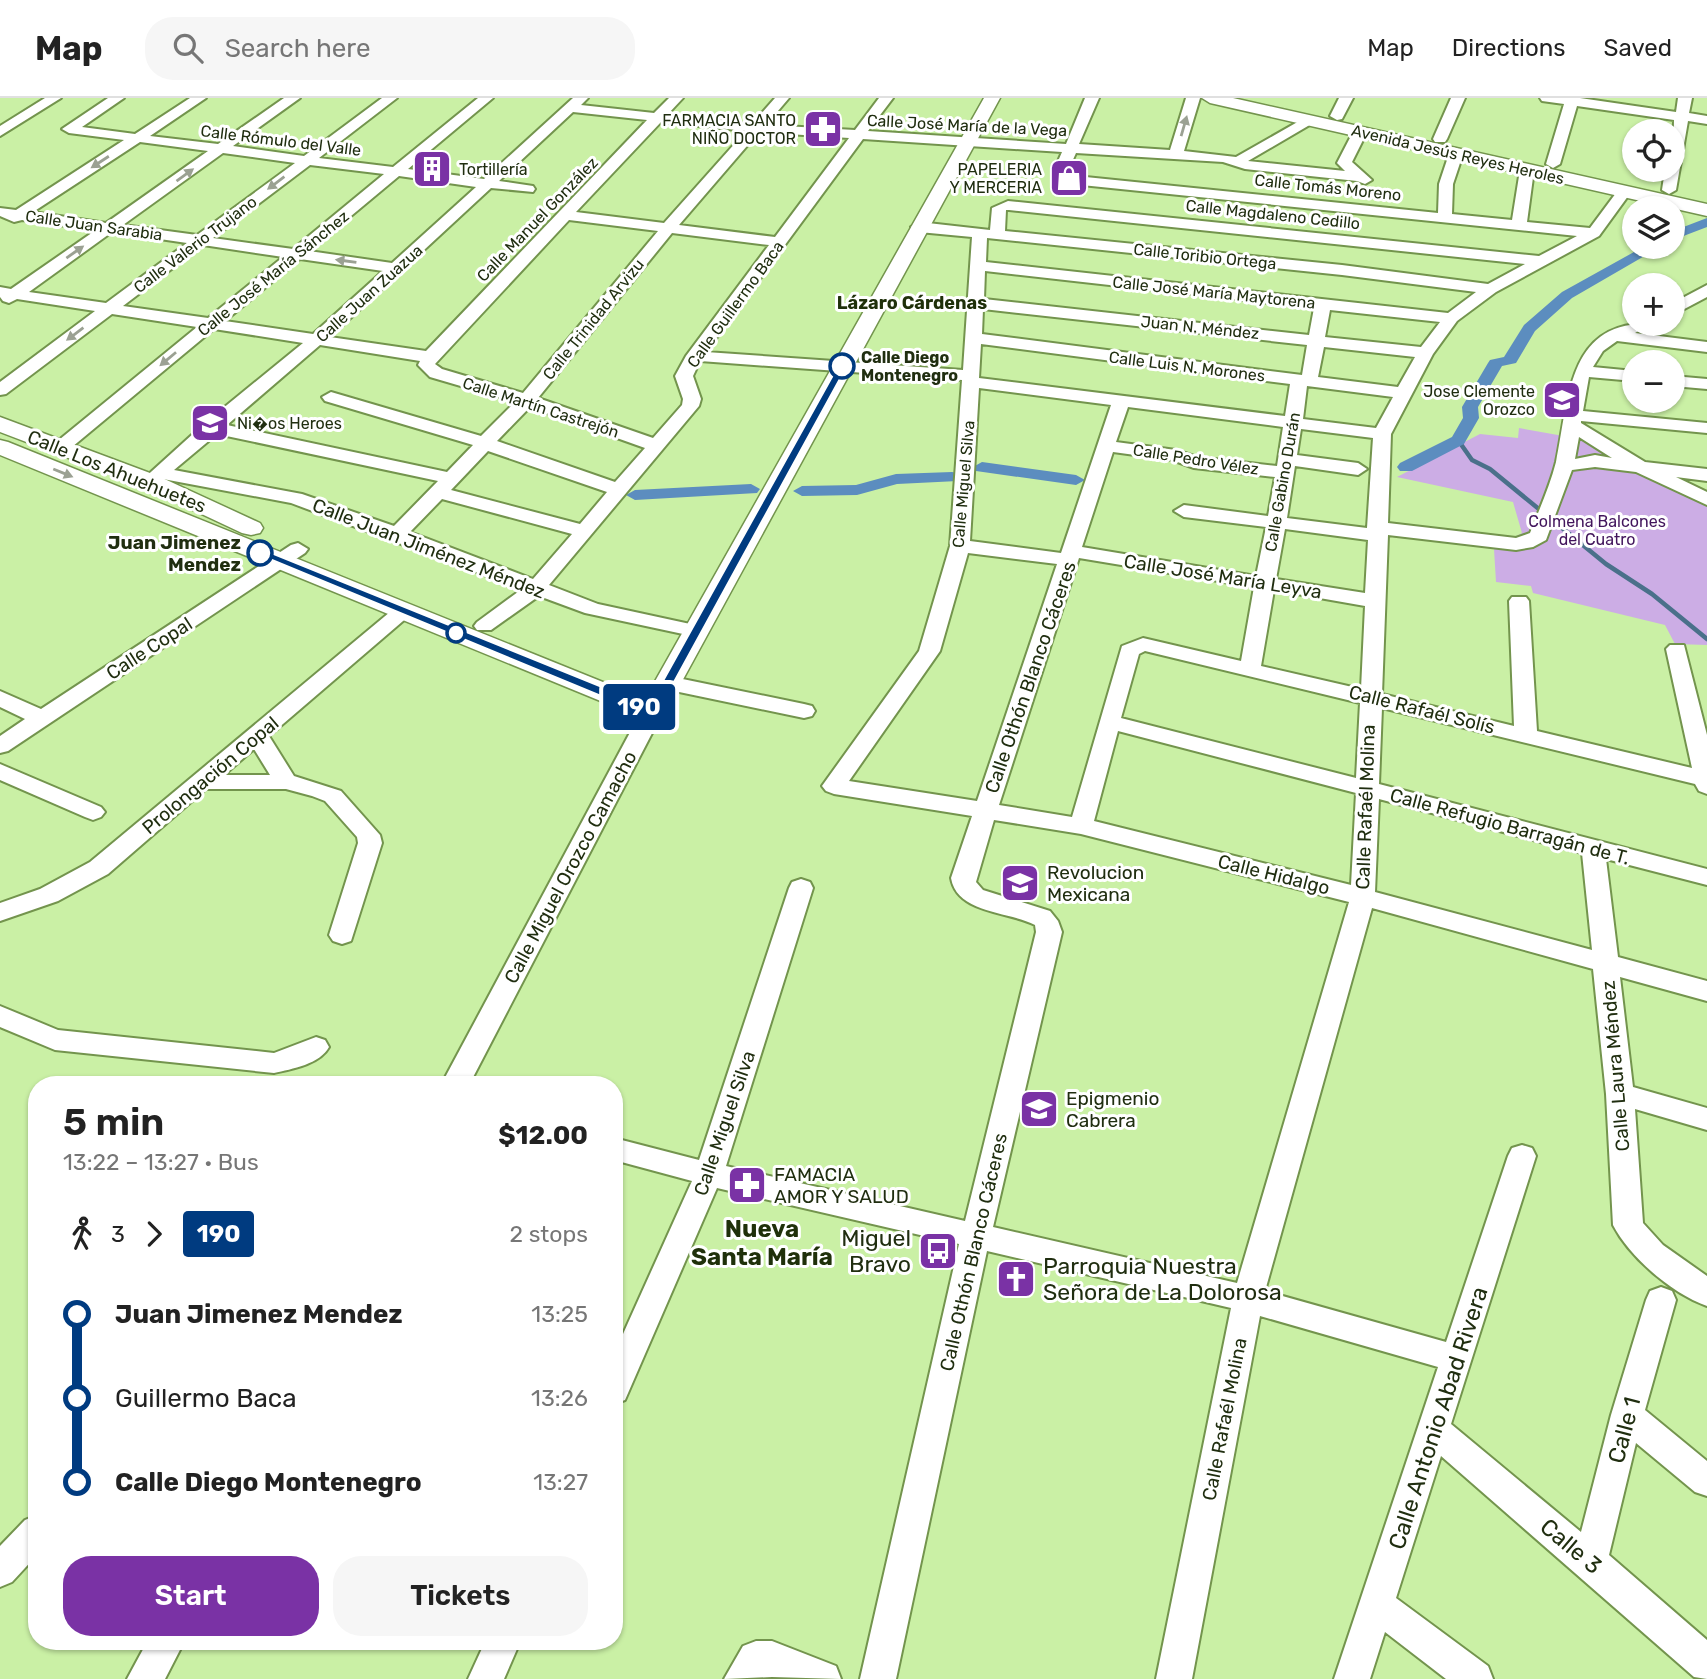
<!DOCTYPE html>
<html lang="en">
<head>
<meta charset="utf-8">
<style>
	:root { --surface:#fff; --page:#f6f6f6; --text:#222; --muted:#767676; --line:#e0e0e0; --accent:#7a32a5 }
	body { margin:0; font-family:Rubik,sans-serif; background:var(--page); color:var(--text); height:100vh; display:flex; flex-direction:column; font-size:26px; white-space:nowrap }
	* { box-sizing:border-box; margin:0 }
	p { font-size:23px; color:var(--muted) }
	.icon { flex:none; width:38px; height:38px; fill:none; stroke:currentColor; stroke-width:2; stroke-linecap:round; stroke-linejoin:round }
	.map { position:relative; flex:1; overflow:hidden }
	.drawer { position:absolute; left:28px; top:978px; width:595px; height:574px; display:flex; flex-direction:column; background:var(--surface); border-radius:28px; box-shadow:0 2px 5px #0004 }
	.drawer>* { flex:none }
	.badge { padding:0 14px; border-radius:5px; font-size:24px; line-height:46px }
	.fabs { position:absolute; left:1622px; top:21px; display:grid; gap:14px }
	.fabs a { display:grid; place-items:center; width:63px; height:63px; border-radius:50%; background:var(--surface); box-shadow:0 2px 5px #0004; font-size:35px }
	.map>.badge { position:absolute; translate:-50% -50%; box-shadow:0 0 0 4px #fff }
	.legs { display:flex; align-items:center; gap:10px; height:77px; padding:0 35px; font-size:23px }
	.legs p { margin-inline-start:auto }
	.head { display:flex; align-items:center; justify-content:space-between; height:119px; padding:0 35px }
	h1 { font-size:38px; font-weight:600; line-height:52px }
	.cta { display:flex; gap:14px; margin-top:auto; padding:14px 35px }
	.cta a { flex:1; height:80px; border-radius:28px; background:var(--accent); color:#fff; font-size:28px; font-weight:600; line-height:80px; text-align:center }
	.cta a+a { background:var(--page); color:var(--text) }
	ul { padding:0 35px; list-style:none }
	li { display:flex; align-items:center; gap:24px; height:84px; font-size:26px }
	li i { display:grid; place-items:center; width:10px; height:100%; margin:0 9px; background:currentColor }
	li i::after { content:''; width:18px; height:18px; margin:-9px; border:5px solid; border-radius:50%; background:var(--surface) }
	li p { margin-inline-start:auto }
	li:first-child i { background:linear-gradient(#0000 50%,currentColor 0) }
	li:last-child i { background:linear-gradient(currentColor 50%,#0000 0) }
	header { display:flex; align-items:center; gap:42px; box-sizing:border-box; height:98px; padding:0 35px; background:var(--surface); border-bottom:2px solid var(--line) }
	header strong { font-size:33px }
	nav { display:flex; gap:38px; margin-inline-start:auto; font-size:24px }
	.search { width:490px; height:63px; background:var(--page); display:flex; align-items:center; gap:18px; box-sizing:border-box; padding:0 24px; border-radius:28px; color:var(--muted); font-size:26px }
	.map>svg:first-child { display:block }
	.green { fill:#ccade5 }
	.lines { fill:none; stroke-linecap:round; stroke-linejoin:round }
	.stream { stroke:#4a708a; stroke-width:4.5 }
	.canal { fill:#5c8dbf; fill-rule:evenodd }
	.minor-casing { stroke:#73944d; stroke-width:4 }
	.tertiary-casing { stroke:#73944d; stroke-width:3 }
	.minor { fill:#fff; fill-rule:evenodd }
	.tertiary { fill:#fff; fill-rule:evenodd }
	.oneway { fill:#9ba193 }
	.line-1 { fill:#003b80; stroke:#fff; stroke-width:2 }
	.stop-1-dot { fill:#fff; stroke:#003b80; stroke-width:3.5 }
	.labels { text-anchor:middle; stroke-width:6; stroke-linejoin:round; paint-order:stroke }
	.far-poi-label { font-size:16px; fill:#202e10; stroke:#fff; text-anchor:end }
	.far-street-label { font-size:16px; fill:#202e10; stroke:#fff }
	.far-stop-label { font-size:16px; font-weight:bold; fill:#202e10; stroke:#fff; text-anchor:start }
	.far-park-label { font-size:16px; fill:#42155c; stroke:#fff }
	.far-neighbourhood-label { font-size:18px; font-weight:bold; fill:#1f300a; stroke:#fff }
	.street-label { font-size:19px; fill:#202e10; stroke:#fff }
	.stop-label { font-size:19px; font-weight:bold; fill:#202e10; stroke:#fff; text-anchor:end }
	.poi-label { font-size:19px; fill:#202e10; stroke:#fff; text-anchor:start }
	.near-poi-label { font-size:23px; fill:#202e10; stroke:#fff; text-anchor:end }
	.near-street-label { font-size:23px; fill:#202e10; stroke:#fff }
	.near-neighbourhood-label { font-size:24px; font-weight:bold; fill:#1f300a; stroke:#fff }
</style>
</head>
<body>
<header>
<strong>Map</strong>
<div class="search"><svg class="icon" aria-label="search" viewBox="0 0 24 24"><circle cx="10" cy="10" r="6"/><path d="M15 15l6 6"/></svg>Search here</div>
<nav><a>Map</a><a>Directions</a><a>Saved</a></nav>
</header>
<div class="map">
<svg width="1707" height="1581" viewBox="0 0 1707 1581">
	<rect width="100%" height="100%" fill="#caf0a5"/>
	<path class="green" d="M1519 330 1586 342 1707 405V547L1675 546 1665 527 1533 495 1531 488 1496 484 1494 451 1522 435 1513 404 1397 379 1480 336 1518 340Z"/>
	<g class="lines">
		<path class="stream" d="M1458 342 1472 362 1490 371 1606 466 1652 496 1707 541"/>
		<path class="canal" d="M1707 120V129L1673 142V133Z
			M1643 149H1660L1572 200 1535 233 1516 265 1502 268 1478 309 1479 320 1464 346 1412 373H1400L1397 369 1400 365 1452 339 1463 320 1462 309 1488 265 1490 262 1504 259 1524 227 1562 194Z
			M982 364 1076 377 1085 382 1076 387 976 373 973 369Z
			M952 374 958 375 961 379 958 383 897 386 857 397 802 398 793 393 802 388 856 387 896 376Z
			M751 386 760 391 757 395 635 402 626 397 635 392Z"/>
		<g class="minor-casing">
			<path id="minor" d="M45 0H61L0 38V28Z
				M108 0H124L82 29 135 36 190 0H206L150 38 218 46 284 0H300L233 48 304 58 382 0H397L319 60 393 69 478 0H493L408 71 484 81 573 0H588L581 7 654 15 669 0H683L668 16 752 26 775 0H789L766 27 855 32 879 0H893L868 33 1066 46 1085 0H1099L1079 46 1170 52 1186 0H1200L1184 53 1236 59 1308 18 1315 22 1313 25 1248 63 1345 73 1337 65 1353 34 1360 30 1367 34 1352 64 1372 82 1365 86 1357 83 1245 71 1223 64 1076 55 1066 77 1438 115 1439 86 1449 56 1456 52 1463 56 1453 86 1452 116 1512 122 1520 72 1527 68 1534 72 1527 124 1590 130 1619 91H1629L1631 94 1599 138 1496 194 1457 223 1433 256 1391 336 1388 425 1516 440 1530 435C1539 412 1550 388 1556 364 1569 301 1568 222 1651 226L1635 235 1707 244V254L1617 243 1603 253 1593 269 1634 273V283L1589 279 1583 313 1707 325V335L1581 323V325L1645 364 1707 371V383L1676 379 1707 394V407L1636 374 1595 369 1572 372 1546 442 1533 449 1516 452 1388 437 1382 596 1514 628 1509 503 1512 499H1526L1529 503 1537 633 1692 670 1666 551 1670 547H1684L1707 637V696L1699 693 1695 686 1382 610 1379 686 1707 771V787L1606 761 1618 859 1707 883V903L1620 879 1633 989 1707 1010V1032L1635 1011 1643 1125 1663 1147 1707 1178V1208C1673 1196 1630 1160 1613 1127L1606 996 1593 871 1372 810 1265 1193 1446 1244 1508 1058 1512 1050 1522 1047 1532 1050 1536 1058 1451 1326 1581 1434 1611 1317 1646 1202 1650 1193 1661 1189 1672 1193 1676 1202 1645 1312 1707 1363V1398L1695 1394 1636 1345 1609 1457 1707 1542V1581L1694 1579 1441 1358 1396 1500 1488 1568 1493 1581H1446L1385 1534 1370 1581H1334L1438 1269 1260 1218 1192 1581H1156L1231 1210 987 1153 896 1581H860L959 1146 717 1090 625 1302 614 1306V1256L692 1083 614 1062V1040L699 1062 789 790 792 784 801 781 810 784 813 790 726 1068 965 1123 1036 834 1035 827C1009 813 957 816 951 780L972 718 834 696 826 693 822 688 919 553 950 448 962 282 700 263 693 278 701 301 699 308 549 487 598 506 704 529 707 533 704 537 697 539 585 515 539 498 491 532H477L474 528 477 524 522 491 291 405 163 381 150 389 141 383 205 325 303 245 214 231 66 354 60 355 51 350 54 346 197 229 112 216 6 296 0 297V284L95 213 17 201 9 205 3 203 0 199V189L11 191 96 132 22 122 14 124 0 118V110L16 112 124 42 69 35 62 31ZM573 14 647 22 426 253 330 239 491 90 533 94 535 91 533 88 499 83ZM661 24 746 33 664 125 576 114ZM759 34 849 40 775 139 679 127ZM863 41 1062 54 1052 77 1057 84 1062 85 1577 138 1539 158 1008 103 992 110 990 132 919 124 911 129 919 134 972 139 963 272 706 254ZM140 44 208 53 106 125 33 114ZM223 55 295 65 197 137 123 127ZM310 67 384 76 293 151 213 140ZM399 78 476 89 392 165 309 153ZM1006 112H1009L1525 166 1488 186 1342 167 1005 133ZM569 122 658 133 523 295 442 271 435 266ZM112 134 187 145 106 205 29 194ZM672 135 769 147 686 258 675 278 683 301 682 307 653 340 538 300ZM987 140 1342 177 1476 194 1448 215 986 164ZM203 147 283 159 208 220 123 208ZM300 161 383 173 313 236 225 223ZM985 173 1314 210 1309 237 984 201ZM983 211 1307 247 1302 277 982 236ZM1330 212 1440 224 1421 249 1325 239ZM981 246 1290 286 1285 318 979 280ZM320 247 420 263 418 267 430 279 515 304 481 338 331 294 322 299 325 303 473 347 447 374 227 327ZM1324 249 1415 259 1398 289 1318 279ZM1307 288 1393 299 1376 330 1303 321ZM979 290 1111 307 1061 455 970 443ZM530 309 645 350 615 384 497 343ZM1128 309 1283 329 1277 368 1197 359 1176 352 1116 344ZM1301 331 1373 340 1367 430 1287 420 1295 368 1358 377 1367 371 1358 365 1297 357ZM217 336 438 383 394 428 302 396 174 372ZM1579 339 1612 360 1595 357 1575 361ZM488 353 607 394 580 426 451 392ZM1113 354 1172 362 1194 370 1275 379 1268 418 1184 407 1174 413 1184 419 1266 429 1256 478 1082 449ZM442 401 572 436 533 481 410 434ZM1285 431 1368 442 1365 495 1276 481ZM968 455 1057 466 977 703 849 683 940 553ZM1079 460 1254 489 1241 563 1143 540 1122 548 1072 719 999 707ZM1274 492 1365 508 1361 591 1261 568ZM1145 553 1360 605 1356 680 1121 620 1139 556ZM1118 633 1356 695 1351 787 1094 723ZM1379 701 1582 755 1592 852 1375 794ZM994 722 1081 736 1349 804 1237 1185 993 1129 1062 834 1058 823 1050 813 983 792 976 784Z
				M1339 0H1353L1342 21 1337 22 1330 18Z
				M1451 0H1465L1447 41 1445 44H1435L1433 41Z
				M1540 0H1580L1676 14 1678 0H1692L1689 15 1707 18V26L1688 23 1676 92 1669 96 1662 92 1665 72H1673L1674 22 1577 8 1560 66 1553 70 1546 66 1564 6 1542 3Z
				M1707 187V199L1673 217V205Z
				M1673 278 1707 281V291L1673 288Z
				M298 445 308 451 305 455 8 653 0 655V638L25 621 0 609V593L41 611 291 447Z
				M403 507 410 509 413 513 410 517 269 638 294 678 341 693 380 737 382 745 351 843 342 846 333 843 329 837 358 745 357 739 325 703 312 698 286 691H206L108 776 58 803 0 823V805L40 791 90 764 396 509ZM254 651 270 677H224Z
				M668 578 804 606 812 608 815 613 812 618 804 620 660 590 657 585 660 580Z
				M652 607 660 609 663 614 469 987H441L641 614 644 609Z
				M0 666 101 709 105 714 101 719 93 722 85 719 0 682Z
				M0 908 58 932 274 955 316 939 325 942 329 949C320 966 292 971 274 975L55 952 0 929Z
				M37 1417V1457L12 1484 0 1489V1448L25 1422Z
				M756 1543H772L836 1568 841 1581 772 1579 724 1581 743 1548Z
				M147 1544H184L165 1581H127Z
				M485 1544H520L504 1581H468Z"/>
		</g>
		<g class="tertiary-casing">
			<path id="tertiary" d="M984 0H1000L662 620 652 623 642 620 0 357V342L8 344 645 601Z
				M1202 0H1233L1707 106V118L1210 5Z
				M0 319 158 378 260 425 263 430 260 435 251 437 242 435 142 388 0 334Z"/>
		</g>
		<use href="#minor" class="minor"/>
		<use href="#tertiary" class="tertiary"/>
	</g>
	<defs><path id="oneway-solid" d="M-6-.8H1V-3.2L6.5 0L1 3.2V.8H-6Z" transform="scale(1.75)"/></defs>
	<g class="oneway">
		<use href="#oneway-solid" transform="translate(1184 28) rotate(-74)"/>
		<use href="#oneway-solid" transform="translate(100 64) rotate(147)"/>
		<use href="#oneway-solid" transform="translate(185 77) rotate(-36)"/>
		<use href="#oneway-solid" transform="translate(276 85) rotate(143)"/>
		<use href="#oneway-solid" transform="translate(75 154) rotate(-35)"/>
		<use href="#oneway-solid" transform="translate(346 163) rotate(-172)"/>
		<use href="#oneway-solid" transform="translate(75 236) rotate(143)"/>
		<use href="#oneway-solid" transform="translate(168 261) rotate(140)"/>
		<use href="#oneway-solid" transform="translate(63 375) rotate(22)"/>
	</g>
	<path class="line-1" d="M842 265 847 268 656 617H647L255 455 264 452 649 608 838 268Z"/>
	<defs>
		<g id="pharmacy-square" transform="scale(2.0125)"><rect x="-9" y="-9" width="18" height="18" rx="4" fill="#7a32a5" stroke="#fff"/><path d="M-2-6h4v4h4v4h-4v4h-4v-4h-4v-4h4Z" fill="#fff"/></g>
		<g id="building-square" transform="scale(2.0125)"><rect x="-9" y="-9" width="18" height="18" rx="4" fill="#7a32a5" stroke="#fff"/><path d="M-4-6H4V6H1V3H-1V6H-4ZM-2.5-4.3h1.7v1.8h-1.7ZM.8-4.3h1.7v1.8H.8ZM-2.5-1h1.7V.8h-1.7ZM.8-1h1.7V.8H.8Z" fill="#fff"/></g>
		<g id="shop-square" transform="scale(2.0125)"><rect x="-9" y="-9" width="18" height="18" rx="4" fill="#7a32a5" stroke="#fff"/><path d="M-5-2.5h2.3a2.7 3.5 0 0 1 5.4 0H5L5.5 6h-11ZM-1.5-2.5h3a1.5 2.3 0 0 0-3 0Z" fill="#fff"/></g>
		<g id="school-square" transform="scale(2.0125)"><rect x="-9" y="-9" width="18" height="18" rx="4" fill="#7a32a5" stroke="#fff"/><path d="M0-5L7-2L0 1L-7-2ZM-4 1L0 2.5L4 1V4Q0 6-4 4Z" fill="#fff"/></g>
		<g id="bus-square" transform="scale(2.0125)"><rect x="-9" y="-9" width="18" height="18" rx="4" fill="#7a32a5" stroke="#fff"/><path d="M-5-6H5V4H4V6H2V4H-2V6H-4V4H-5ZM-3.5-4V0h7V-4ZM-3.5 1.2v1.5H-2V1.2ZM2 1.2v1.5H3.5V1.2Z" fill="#fff"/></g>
		<g id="church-square" transform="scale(2.0125)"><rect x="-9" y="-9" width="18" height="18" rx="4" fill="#7a32a5" stroke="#fff"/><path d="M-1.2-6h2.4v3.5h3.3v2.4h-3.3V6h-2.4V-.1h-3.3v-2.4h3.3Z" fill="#fff"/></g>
	</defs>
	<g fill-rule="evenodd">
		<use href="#pharmacy-square" x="823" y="31"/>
		<use href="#building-square" x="432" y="71"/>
		<use href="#shop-square" x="1069" y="80"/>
		<use href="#school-square" x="1562" y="302"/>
		<use href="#school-square" x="210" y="325"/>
		<use href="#school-square" x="1020" y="785"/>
		<use href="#school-square" x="1039" y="1011"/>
		<use href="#pharmacy-square" x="747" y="1087"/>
		<use href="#bus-square" x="938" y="1153"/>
		<use href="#church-square" x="1016" y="1181"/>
	</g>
	<g class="stop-1-dot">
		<circle cx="842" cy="268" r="12"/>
		<circle cx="260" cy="455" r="12"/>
		<circle cx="456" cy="535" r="9"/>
	</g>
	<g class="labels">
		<g class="far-poi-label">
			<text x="796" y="28">FARMACIA SANTO<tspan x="796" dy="18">NIÑO DOCTOR</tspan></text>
			<text x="459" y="77" text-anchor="start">Tortillería</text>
			<text x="1042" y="77">PAPELERIA<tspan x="1042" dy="18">Y MERCERIA</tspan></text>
			<text x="1535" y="299">Jose Clemente<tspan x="1535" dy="18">Orozco</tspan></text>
			<text x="237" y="331" text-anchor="start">Ni�os Heroes</text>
		</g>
		<g class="far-street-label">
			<text transform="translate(967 27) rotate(3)" y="6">Calle José María de la Vega</text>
			<text transform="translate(281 42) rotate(7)" y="6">Calle Rómulo del Valle</text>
			<text transform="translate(1458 56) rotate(13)" y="6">Avenida Jesús Reyes Heroles</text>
			<text transform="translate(1328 89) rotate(6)" y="6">Calle Tomás Moreno</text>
			<text transform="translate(1273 116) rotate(6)" y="6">Calle Magdaleno Cedillo</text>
			<text transform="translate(537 121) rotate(-46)" y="6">Calle Manuel González</text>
			<text transform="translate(94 127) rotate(8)" y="6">Calle Juan Sarabia</text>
			<text transform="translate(195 146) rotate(-37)" y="6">Calle Valerio Trujano</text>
			<text transform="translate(1205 158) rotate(6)" y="6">Calle Toribio Ortega</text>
			<text transform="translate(273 175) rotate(-39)" y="6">Calle José María Sánchez</text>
			<text transform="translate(1214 194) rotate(6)" y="6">Calle José María Maytorena</text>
			<text transform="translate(369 195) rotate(-42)" y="6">Calle Juan Zuazua</text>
			<text transform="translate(735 206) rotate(-54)" y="6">Calle Guillermo Baca</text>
			<text transform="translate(593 221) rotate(-51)" y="6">Calle Trinidad Arvizu</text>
			<text transform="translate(1200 229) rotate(6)" y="6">Juan N. Méndez</text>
			<text transform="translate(1187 268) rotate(7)" y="6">Calle Luis N. Morones</text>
			<text transform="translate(541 309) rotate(18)" y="6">Calle Martín Castrejón</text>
			<text transform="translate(1196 361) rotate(9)" y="6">Calle Pedro Vélez</text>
			<text transform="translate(1282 384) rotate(-80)" y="6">Calle Gabino Durán</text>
			<text transform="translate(963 386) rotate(-85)" y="6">Calle Miguel Silva</text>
		</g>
		<g class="far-stop-label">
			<text x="861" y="265">Calle Diego<tspan x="861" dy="18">Montenegro</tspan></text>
		</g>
		<g class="far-park-label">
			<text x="1597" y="429">Colmena Balcones<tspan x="1597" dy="18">del Cuatro</tspan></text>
		</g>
		<g class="far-neighbourhood-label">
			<text x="912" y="211">Lázaro Cárdenas</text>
		</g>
		<g class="street-label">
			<text transform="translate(117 373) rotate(22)" y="7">Calle Los Ahuehuetes</text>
			<text transform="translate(429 450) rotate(21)" y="7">Calle Juan Jiménez Méndez</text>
			<text transform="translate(1223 478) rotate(9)" y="7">Calle José María Leyva</text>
			<text transform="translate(149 550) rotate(-33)" y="7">Calle Copal</text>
			<text transform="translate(1030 579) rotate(-71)" y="7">Calle Othón Blanco Cáceres</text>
			<text transform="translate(1422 611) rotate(14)" y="7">Calle Rafaél Solís</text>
			<text transform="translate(210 677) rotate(-40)" y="7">Prolongación Copal</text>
			<text transform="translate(1365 709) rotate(-88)" y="7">Calle Rafaél Molina</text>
			<text transform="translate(1510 728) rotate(15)" y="7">Calle Refugio Barragán de T.</text>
			<text transform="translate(570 769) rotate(-62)" y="7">Calle Miguel Orozco Camacho</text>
			<text transform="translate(1274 776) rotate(14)" y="7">Calle Hidalgo</text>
			<text transform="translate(1615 968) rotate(-95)" y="7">Calle Laura Méndez</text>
			<text transform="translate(724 1025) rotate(-71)" y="7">Calle Miguel Silva</text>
			<text transform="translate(973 1154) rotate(-77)" y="7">Calle Othón Blanco Cáceres</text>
			<text transform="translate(1224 1321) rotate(-79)" y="7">Calle Rafaél Molina</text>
		</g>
		<g class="stop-label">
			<text x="241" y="451">Juan Jimenez<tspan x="241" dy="22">Mendez</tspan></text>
		</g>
		<g class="poi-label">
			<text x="1047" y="781">Revolucion<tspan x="1047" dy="22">Mexicana</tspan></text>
			<text x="1066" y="1007">Epigmenio<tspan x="1066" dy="22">Cabrera</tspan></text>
			<text x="774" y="1083">FAMACIA<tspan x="774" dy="22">AMOR Y SALUD</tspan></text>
		</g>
		<g class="near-poi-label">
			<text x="911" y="1148">Miguel<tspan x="911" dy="26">Bravo</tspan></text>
			<text x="1043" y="1176" text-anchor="start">Parroquia Nuestra<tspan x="1043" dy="26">Señora de La Dolorosa</tspan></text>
		</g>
		<g class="near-street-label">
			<text transform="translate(1438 1320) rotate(-72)" y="8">Calle Antonio Abad Rivera</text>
			<text transform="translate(1624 1332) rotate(-75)" y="8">Calle 1</text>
			<text transform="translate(1571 1448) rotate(40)" y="8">Calle 3</text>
		</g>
		<g class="near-neighbourhood-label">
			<text x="762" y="1139">Nueva<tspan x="762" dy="28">Santa María</tspan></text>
		</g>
	</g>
</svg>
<div class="fabs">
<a><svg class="icon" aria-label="locate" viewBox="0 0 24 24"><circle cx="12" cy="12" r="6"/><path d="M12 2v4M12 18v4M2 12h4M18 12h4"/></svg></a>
<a><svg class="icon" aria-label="layers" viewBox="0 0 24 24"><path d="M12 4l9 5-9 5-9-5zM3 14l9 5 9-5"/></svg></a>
<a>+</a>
<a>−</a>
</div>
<b class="badge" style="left:639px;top:609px;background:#003b80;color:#fff">190</b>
<section class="drawer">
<div class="head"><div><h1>5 min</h1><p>13:22 – 13:27 · Bus</p></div><b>$12.00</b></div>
<div class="legs"><svg class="icon" aria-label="walk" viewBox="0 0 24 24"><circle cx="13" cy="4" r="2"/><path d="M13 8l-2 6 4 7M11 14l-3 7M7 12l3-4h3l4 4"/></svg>3<svg class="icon" aria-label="forward" viewBox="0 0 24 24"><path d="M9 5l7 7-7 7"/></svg><b class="badge" style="background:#003b80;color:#fff">190</b><p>2 stops</p></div>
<ul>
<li><i style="color:#003b80"></i><b>Juan Jimenez Mendez</b><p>13:25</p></li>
<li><i style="color:#003b80"></i><span>Guillermo Baca</span><p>13:26</p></li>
<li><i style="color:#003b80"></i><b>Calle Diego Montenegro</b><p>13:27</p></li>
</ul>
<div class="cta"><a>Start</a><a>Tickets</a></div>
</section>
</div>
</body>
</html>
